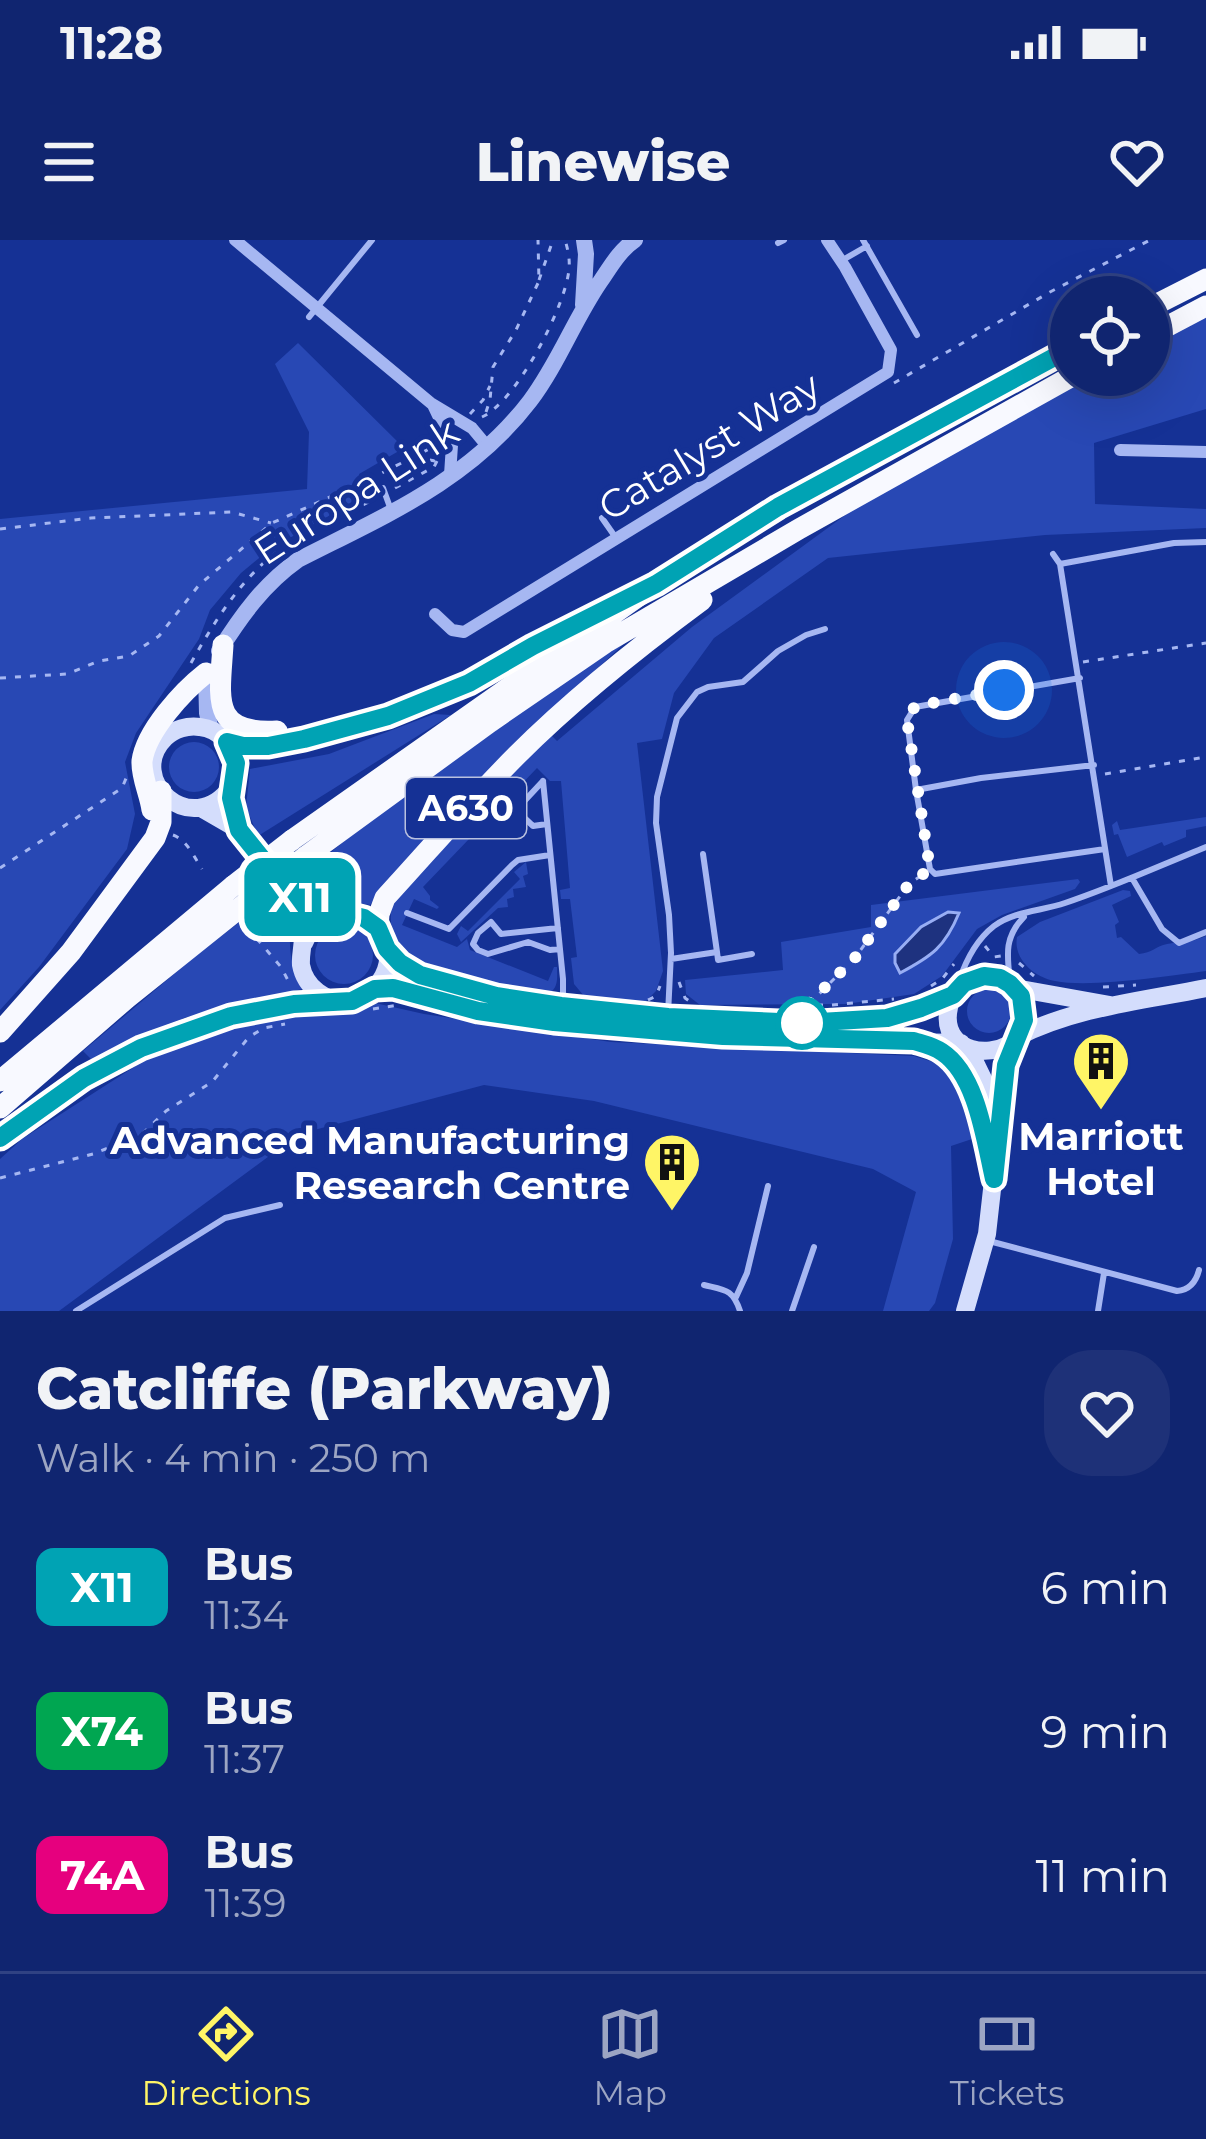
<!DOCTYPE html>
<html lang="en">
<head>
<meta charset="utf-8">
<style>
	:root { --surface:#102570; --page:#1e3178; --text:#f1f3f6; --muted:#9ca5c3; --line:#304283; --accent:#fff566 }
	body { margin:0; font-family:Montserrat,sans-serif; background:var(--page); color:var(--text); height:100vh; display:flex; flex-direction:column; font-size:45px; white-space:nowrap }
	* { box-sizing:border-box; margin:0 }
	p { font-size:39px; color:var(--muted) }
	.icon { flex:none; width:66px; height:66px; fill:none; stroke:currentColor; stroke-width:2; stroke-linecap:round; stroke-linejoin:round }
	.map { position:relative; height:1071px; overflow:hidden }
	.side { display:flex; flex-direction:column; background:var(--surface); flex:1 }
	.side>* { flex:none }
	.badge { padding:0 24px; border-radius:18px; font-size:42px; line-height:78px }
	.controls { position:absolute; left:1050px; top:36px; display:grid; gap:24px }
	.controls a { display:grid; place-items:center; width:120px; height:120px; border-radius:50%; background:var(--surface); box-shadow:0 12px 48px #0002,0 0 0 3px var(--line); font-size:60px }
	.you { position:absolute; width:60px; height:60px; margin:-30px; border:9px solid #fff; border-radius:50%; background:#1a73e8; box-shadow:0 0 0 18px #1a73e833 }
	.map>.badge { position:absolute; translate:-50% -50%; box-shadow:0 0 0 6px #fff }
	.round { display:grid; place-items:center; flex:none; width:126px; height:126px; border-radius:48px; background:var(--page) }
	.summary { display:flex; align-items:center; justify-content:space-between; height:204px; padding:0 36px }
	h1 { font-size:57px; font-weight:800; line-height:90px }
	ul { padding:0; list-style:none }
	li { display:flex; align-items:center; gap:36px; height:144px; padding:0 36px }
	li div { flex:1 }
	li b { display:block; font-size:45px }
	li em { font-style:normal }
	li .badge { min-width:132px; font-weight:700; text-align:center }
	.status { display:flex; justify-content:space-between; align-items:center; height:84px; padding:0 60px; background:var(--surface); direction:ltr }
	.status svg { height:33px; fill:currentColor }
	header { display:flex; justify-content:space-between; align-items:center; height:156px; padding:0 36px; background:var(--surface); font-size:54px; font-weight:800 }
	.menu { display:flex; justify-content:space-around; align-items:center; height:168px; border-top:3px solid var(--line); background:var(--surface); font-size:33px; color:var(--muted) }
	.menu a { display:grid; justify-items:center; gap:6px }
	.menu .selected { color:var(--accent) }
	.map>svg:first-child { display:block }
	.green { fill:#2848b4 }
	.water { fill:#1e327f; stroke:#98aef4; stroke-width:3 }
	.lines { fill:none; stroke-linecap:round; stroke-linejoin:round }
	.path { stroke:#a6b7f2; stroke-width:3; stroke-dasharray:6 9; stroke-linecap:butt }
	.service { stroke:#a6b7f2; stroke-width:6 }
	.minor { stroke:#a6b7f2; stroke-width:12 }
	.tertiary { stroke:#a6b7f2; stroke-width:16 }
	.secondary { stroke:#d4ddfc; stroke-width:18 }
	.trunk { stroke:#f8f9ff; stroke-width:21 }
	.trunk-bridge { stroke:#f8f9ff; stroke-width:21 }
	.line-casing { stroke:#fff; stroke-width:27 }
	.line { stroke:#00a3b4; stroke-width:18 }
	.walk { stroke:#fff; stroke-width:12; stroke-dasharray:0 21.6 }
	.stop-dot { fill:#fff; stroke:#00a3b4; stroke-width:6 }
	.labels { text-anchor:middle; stroke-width:10; stroke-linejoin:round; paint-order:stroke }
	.shield { fill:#153195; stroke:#b9c1df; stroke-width:3 }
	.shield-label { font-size:36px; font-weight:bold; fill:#fff }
	.street-label { font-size:39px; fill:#fff; stroke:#153195 }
	.poi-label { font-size:39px; font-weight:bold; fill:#fff; stroke:#153195 }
</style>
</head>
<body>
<div class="status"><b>11:28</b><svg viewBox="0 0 49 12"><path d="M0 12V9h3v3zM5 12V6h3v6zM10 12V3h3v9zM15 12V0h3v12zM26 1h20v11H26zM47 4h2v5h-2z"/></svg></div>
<header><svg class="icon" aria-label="menu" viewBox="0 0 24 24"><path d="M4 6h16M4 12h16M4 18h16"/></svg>Linewise<svg class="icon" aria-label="heart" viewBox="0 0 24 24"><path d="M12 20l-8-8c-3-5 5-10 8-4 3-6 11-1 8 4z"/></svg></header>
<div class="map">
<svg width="1206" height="1071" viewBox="0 0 1206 1071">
	<rect width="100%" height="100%" fill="#153195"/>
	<path class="green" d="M1206 76V169L1094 203 1095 264 1206 269V288L1045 295 828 318 714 398 674 453 662 499 637 503 663 731 656 751 644 763 584 756 574 744 571 718 577 717 570 659H561L560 650 570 648 561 541H550L537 528 423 647 430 656V660L439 667 437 669 414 659 402 685 457 707 467 699 470 710 548 741 554 727H557C557 736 559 748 549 753 537 758 514 750 501 747 452 739 374 725 394 658L549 493 557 501 692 387 851 271 1094 135H1149V106Z
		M298 103 404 208 359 234 366 255 270 309 241 333 210 370 199 399 136 493 125 522 135 574 127 609 39 727 0 770V279L307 249 309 192 275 124Z
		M627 401C536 485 448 569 370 665L330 658 296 641 377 574 490 491Z
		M434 474 451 475 258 596 246 567 250 529 329 514Z
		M169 527a25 25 0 1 1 50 0a25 25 0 1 1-50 0Z
		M1206 577V586L1186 590V597L1164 606 1162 602 1127 617 1118 594 1114 595 1112 585 1117 581 1120 590Z
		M526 622 528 634 523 636 526 647 513 649 514 657 507 659 508 667 498 668 461 702 457 694 461 686 468 691 520 639 514 632Z
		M1078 639 1080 642 1075 649 1002 675 977 689 942 736 914 754 846 764 700 765 686 754 685 740 783 730 781 702 871 687V665Z
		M1123 650 1130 651 1131 656 1112 665 1119 682 1115 685 1117 698 1121 697 1139 714C1152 713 1156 706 1167 704 1185 701 1186 704 1206 696V731C1169 736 1090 748 1055 741 1034 737 1013 719 1017 697L1040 682Z
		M273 656C298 679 286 692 292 720 294 730 299 740 302 749L184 778 96 824 83 811 193 718Z
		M315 715a29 29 0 1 1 58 0a29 29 0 1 1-58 0Z
		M967 771a22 22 0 1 1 44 0a22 22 0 1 1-44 0Z
		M375 763 424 774 611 802 914 816C916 817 931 821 933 822 957 836 965 874 972 899L951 906 953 999 935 1063 929 1071H883L916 952 873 929 594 861 484 845 299 894 59 1071H0V919L22 899 142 822 220 789 283 774 333 772Z"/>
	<path class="water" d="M948 672 959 673C945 707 932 716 900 733L895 723V714L921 687Z"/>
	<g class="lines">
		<path class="path" d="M539 40 553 0
			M894 143 1050 52 1150 0
			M486 172 490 160 493 127 516 90 539 41 538 0
			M470 174 483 160 490 146
			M482 177C516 162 566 66 569 29 570 19 568 10 565 0
			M415 217 435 221
			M395 248 434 227 437 221
			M0 289 91 278 232 272 271 283
			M1083 422 1206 403
			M191 423C217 377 246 330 292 301 319 285 349 273 376 258
			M0 438 67 434 99 421 129 416 159 396 199 345 272 283 368 240 437 205
			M1105 534 1206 517
			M173 595C187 600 194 617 202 629
			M0 628 122 548 127 536
			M247 687 281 727 291 746
			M985 706 994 717 1001 716
			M1019 723 1034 736
			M679 742 685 758 692 763
			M931 746 942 739 954 724
			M1103 747 1136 745
			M648 760 656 756 660 746
			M809 764 854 719 909 644 925 633
			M832 765 894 759
			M790 766 823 765
			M373 769 399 765
			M0 938 93 914 141 895 166 871 212 842 249 797 264 788 285 784"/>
		<path class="service" d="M863 0 917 95
			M778 3 784 0
			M841 21 867 6
			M309 77 372 0
			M383 248 391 270
			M602 278 616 298
			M1053 314 1060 324 1111 646
			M1060 324 1174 303 1206 302
			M1094 525 981 538 916 550 930 629 935 634 1105 609
			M543 541 563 739V759
			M543 541 516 570 533 586 547 584
			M916 550 907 480 915 467 1080 438
			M703 614 717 712
			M1132 638 1162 689 1179 703 1206 692
			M407 673 449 689 512 625 518 620 550 615
			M558 688 501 694 491 682 478 693 473 704 478 710 488 714 528 702 550 710 560 709
			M671 719 717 712 718 720 752 714
			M959 741C966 720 976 700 994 686 1014 671 1042 671 1065 663 1113 647 1159 626 1206 607
			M1010 742C1007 715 1004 697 1024 677
			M668 774 671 713 669 675 656 583 657 557 677 478 697 452 708 447 743 442 778 411 806 395 825 389
			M989 1001 1177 1051C1190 1050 1196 1042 1199 1030
			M704 1045C725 1050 733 1049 740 1071
			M736 1057 747 1033 768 946
			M76 1071 225 978 280 965
			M792 1071 814 1007
			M1098 1071 1104 1033"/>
		<path class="minor" d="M235 0 432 164 472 188 487 206
			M433 165 452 205 450 235
			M1120 210 1206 212
			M435 374 452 390 464 392 888 132 891 110 845 27 827 0"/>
		<path class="tertiary" d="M583 65 586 14 584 0
			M219 411C241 376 264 344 298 320 384 276 469 241 530 161 558 124 574 80 600 42 611 26 619 11 635 0
			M206 433 207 473 211 490"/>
		<path class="secondary" d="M231 547C192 601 124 539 165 498 174 489 188 485 200 487 219 489 235 506 235 525 236 535 231 543 231 553 231 565 236 578 239 590
			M201 568 239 590 284 645 312 664 336 675
			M284 645C290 660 298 674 302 689 305 701 300 712 301 725 305 747 326 763 348 761 361 760 372 753 379 743 416 691 331 642 304 703
			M387 709 400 723 420 735 496 756 668 777 803 783 887 778 953 755 964 743 984 736 999 738 1015 748 1110 765
			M375 749 393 748 499 775 629 789 789 800 961 803
			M953 755C919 838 1066 822 1015 748
			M1017 797C1076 767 1142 761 1206 748
			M927 805C974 820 980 881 990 923
			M968 808 984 841 993 889
			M965 1071 987 994 1006 825 1013 801"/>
		<path class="trunk" d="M1149 68 1206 39
			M1149 96 1206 66
			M223 405C220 457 209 495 277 491
			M227 502 243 506 286 504 388 476 469 443 589 378
			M152 570C150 554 141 537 142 521 146 491 183 451 206 433
			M292 600 656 344 779 267 1071 108
			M305 617 490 482 605 403 799 289 1074 135
			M378 688 379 674 385 658C429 610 471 561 517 515 574 458 637 408 702 360
			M0 792 71 712 155 598 161 582V551
			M0 841 233 646
			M0 868 127 758 247 662
			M0 898C27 878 54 857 82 839 157 792 248 764 335 761"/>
		<path class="trunk-bridge" d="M233 646 292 600
			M247 662 305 617"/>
	</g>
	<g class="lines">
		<g class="line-casing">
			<path id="line" d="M0 898 84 838 141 808 231 776 294 764 352 761 375 749 393 748 478 771 554 782 723 796 914 801C924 804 934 806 942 812 977 835 985 900 994 939L1006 825 1024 780 1021 756 1010 744 1000 738 984 736 964 743 953 755 921 768 887 778 803 783 668 777 561 766 496 756 420 735 400 723 387 709 378 688 364 678 352 675H335L312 664 284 646 239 590 231 558 236 523 227 502 243 506H268L304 499 388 476 469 443 533 406 656 344 778 267 1071 108"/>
		</g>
		<use href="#line" class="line"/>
		<path class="walk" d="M802 783 809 763 854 719 909 644 930 629 907 480 915 466 1004 450"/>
	</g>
	<defs>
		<g id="building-pin" transform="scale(3)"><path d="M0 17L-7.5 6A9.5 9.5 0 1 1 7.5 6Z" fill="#fff566" stroke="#153195"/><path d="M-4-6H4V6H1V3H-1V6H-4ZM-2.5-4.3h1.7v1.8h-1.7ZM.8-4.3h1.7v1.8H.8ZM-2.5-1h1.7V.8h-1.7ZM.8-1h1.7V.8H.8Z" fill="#111"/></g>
	</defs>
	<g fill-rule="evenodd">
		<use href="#building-pin" x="1101" y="821"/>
		<use href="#building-pin" x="672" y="922"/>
	</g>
	<circle class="stop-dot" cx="802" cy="783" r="24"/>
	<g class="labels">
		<rect class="shield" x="406" y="538" width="120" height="60" rx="9"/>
		<g class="shield-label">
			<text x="466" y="581">A630</text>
		</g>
		<g class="street-label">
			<text transform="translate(709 206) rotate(-31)" y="14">Catalyst Way</text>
			<text transform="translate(356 251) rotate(-33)" y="14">Europa Link</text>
		</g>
		<g class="poi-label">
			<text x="1101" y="910">Marriott<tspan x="1101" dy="45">Hotel</tspan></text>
			<text x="630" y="914" text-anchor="end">Advanced Manufacturing<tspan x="630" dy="45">Research Centre</tspan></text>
		</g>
	</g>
</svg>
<div class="controls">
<a><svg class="icon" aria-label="locate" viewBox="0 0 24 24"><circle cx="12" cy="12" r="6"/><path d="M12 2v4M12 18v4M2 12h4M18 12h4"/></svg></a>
</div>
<div class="you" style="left:1004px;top:450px"></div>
<b class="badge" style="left:300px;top:657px;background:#00a3b4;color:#fff">X11</b>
</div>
<section class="side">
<div class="summary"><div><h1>Catcliffe (Parkway)</h1><p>Walk · 4 min · 250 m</p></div><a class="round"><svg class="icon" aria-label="heart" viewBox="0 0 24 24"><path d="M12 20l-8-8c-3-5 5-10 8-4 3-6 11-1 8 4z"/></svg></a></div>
<ul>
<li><span class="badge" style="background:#00a3b4;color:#fff">X11</span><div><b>Bus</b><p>11:34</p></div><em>6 min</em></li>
<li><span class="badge" style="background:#00a651;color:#fff">X74</span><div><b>Bus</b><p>11:37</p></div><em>9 min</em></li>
<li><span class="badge" style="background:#e6007e;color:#fff">74A</span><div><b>Bus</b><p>11:39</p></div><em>11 min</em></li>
</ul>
</section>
<nav class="menu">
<a class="selected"><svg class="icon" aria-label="directions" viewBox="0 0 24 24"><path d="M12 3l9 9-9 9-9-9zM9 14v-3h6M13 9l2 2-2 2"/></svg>Directions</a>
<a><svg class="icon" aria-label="map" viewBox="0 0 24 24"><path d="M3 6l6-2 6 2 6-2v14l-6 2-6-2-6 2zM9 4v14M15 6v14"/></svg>Map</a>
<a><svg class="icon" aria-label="tickets" viewBox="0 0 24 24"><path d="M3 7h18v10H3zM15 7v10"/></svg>Tickets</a>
</nav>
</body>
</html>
